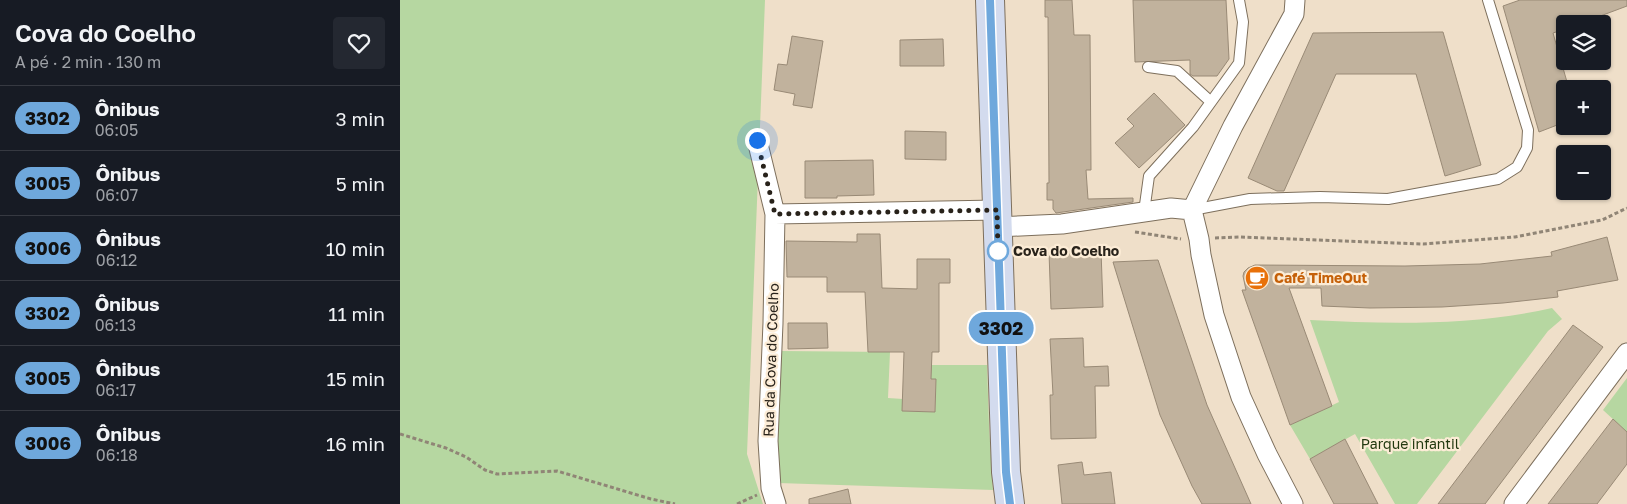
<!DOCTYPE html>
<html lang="pt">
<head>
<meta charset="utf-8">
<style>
	:root { --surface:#171b24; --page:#242831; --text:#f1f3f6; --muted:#9ea1a6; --line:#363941 }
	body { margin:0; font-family:"Golos Text",sans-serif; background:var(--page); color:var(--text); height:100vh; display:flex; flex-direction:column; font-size:19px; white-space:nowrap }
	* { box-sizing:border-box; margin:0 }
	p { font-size:16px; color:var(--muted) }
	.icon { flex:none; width:28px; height:28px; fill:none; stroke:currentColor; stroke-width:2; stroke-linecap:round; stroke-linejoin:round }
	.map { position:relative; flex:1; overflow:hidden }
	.panel { display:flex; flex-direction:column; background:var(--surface); width:400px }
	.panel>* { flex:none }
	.badge { padding:0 10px; border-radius:16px; font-size:18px; line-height:32px }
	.tools { position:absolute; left:1156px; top:15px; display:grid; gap:10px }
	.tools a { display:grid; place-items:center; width:55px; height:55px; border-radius:5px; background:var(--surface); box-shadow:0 1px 4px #0004; font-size:25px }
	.you { position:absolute; width:25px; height:25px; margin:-12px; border:4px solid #fff; border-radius:50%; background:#1a73e8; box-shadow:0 0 0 8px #1a73e833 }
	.map>.badge { position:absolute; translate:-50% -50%; box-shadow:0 0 0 2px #fff }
	.round { display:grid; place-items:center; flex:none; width:52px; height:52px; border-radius:5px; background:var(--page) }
	.overview { display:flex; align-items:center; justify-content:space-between; height:85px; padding:0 15px }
	h1 { font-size:24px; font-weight:600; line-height:38px }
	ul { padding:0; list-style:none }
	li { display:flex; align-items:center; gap:15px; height:65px; padding:0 15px; border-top:1px solid var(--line) }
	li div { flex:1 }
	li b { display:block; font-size:19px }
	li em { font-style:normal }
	li .badge { min-width:55px; font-weight:700; text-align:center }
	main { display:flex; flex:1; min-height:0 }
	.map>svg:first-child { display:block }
	.green { fill:#b6d7a1 }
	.building { fill:#c1b29d; stroke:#998a76 }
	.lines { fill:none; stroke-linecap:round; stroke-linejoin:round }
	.service-casing { stroke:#7d6f5c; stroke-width:12 }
	.minor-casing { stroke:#7d6f5c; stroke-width:21 }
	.secondary-casing { stroke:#7d6f5c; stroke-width:30 }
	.path { stroke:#908576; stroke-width:3; stroke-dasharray:4 2.5; stroke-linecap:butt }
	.service { stroke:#fff; stroke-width:10 }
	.minor { stroke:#fff; stroke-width:19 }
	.secondary { stroke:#d3dbee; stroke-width:28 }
	.line-casing { stroke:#fff; stroke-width:11 }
	.line { stroke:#6fa8dc; stroke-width:8 }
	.walk { stroke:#28221a; stroke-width:5; stroke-dasharray:0 9 }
	.stop-dot { fill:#fff; stroke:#6fa8dc; stroke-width:2.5 }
	.labels { text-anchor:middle; stroke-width:4.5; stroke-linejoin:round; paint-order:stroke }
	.stop-label { font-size:14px; font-weight:bold; fill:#28221a; stroke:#fcecd6; text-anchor:start }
	.food-label { font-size:14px; font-weight:bold; fill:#c56008; stroke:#fcecd6; text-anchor:start }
	.street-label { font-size:14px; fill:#28221a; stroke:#fcecd6 }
	.park-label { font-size:14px; fill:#233910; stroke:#fcecd6 }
</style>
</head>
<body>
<main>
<section class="panel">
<div class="overview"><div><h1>Cova do Coelho</h1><p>A pé · 2 min · 130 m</p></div><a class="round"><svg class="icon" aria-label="heart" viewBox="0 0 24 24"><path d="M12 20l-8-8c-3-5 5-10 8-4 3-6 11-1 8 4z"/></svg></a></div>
<ul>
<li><span class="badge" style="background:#6fa8dc;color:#111">3302</span><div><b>Ônibus</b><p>06:05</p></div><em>3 min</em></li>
<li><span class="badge" style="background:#6fa8dc;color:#111">3005</span><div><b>Ônibus</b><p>06:07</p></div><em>5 min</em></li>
<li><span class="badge" style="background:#6fa8dc;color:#111">3006</span><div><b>Ônibus</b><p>06:12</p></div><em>10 min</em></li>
<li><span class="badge" style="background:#6fa8dc;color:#111">3302</span><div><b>Ônibus</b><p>06:13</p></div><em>11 min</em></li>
<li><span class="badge" style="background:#6fa8dc;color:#111">3005</span><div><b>Ônibus</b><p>06:17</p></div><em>15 min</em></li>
<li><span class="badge" style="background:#6fa8dc;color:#111">3006</span><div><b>Ônibus</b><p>06:18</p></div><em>16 min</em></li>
</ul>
</section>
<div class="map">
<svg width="1227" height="504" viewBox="0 0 1227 504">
	<rect width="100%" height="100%" fill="#efdfc9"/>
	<path class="green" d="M0 0H365L347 454 363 504H0Z
		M1152 308 1162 319 1148 331 1017 504H995L955 434 910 459 890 425 939 402 910 320C990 324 1073 326 1152 308Z
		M381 351 490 352 488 398 503 399V411L535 412 536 380 531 379V371L527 370V365H587L589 425 593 490 378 483 376 418Z
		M1227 378V432L1203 410Z"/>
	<path class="building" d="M645 0H672L674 35H690L691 170H686L688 199 733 198V202L656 213 653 209V200H647V183H649L648 17H645Z
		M733 0H826L829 59 817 76H793L790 74V60L735 62Z
		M1120 0H1227V6L1179 24H1165V29L1153 33 1169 89H1165V122L1139 132 1103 6Z
		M1043 32 1081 165 1045 176 1016 74H936L884 191H877L848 178 913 33Z
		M392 36 423 41 412 108 393 105 395 94 374 90 378 64 387 65Z
		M543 39 544 66H500V40Z
		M754 93 785 125 739 168 715 143 734 126 727 119Z
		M505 131 546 132V160L505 159Z
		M473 160 474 195 437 196V198H405V161Z
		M457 234H480L482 288 517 289V259H550V283H539V352H532L531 379H536L535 412 502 411 504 352H468L465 292H427V277H387L386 241 457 242Z
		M1207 237 1218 280 1157 291 1158 297 1103 303 1042 307 970 308 922 306 921 288H889L932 406 890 425 842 290H846L843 276 844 272 848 268 855 265 1005 266 1080 264 1152 256 1151 252Z
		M701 250 703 307 651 309 649 252Z
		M758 260 807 405 851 504H802L792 486 760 415 713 262Z
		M388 323H427L428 348 388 349Z
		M1173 325 1203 347 1085 504H1038Z
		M683 338 684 367 708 366 709 386H695L696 438 651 439 650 395H653L650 339Z
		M1213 419 1227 432V464L1197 504H1148Z
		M945 439 978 504H934L910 459Z
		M682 462 684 475 711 472 715 504H662L658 465Z
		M448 489 451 504H409V499Z"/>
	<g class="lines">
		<g class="service-casing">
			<path id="service" d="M748 67 777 71 811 102
				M792 210 850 199 920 197 988 199 1098 179 1117 167 1127 148 1128 130 1088 0
				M744 212 749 176 793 127 839 63 843 22 839 0"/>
		</g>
		<g class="minor-casing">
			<path id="minor" d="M357 140 375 214 373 323 368 441 371 488 376 504
				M375 214 597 210
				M597 227 662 224 771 208 792 210
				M893 504 867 454 841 397 814 315 801 255 799 239 792 210 833 126 894 14 895 0
				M1114 504 1227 353"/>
		</g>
		<g class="secondary-casing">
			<path id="secondary" d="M590 0 606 472 610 504"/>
		</g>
		<path class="path" d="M735 232 781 239
			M815 238 839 237 1023 244 1115 237 1202 220 1227 208
			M0 434 46 448 66 457 85 470 97 474 157 471 251 499 275 504
			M337 504 357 495"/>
		<use href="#service" class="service"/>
		<use href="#minor" class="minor"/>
		<use href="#secondary" class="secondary"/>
	</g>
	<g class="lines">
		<g class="line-casing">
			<path id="line" d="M590 0 606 472 610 504"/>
		</g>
		<use href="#line" class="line"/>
		<path class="walk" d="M357 140 375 214 597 210 598 251"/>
	</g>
	<defs>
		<g id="cafe-disc" transform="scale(1.25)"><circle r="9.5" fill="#e8710a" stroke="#fcecd6"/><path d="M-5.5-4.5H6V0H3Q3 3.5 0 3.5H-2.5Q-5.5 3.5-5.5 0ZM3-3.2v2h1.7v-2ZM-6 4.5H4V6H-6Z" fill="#fff"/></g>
	</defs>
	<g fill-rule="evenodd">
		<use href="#cafe-disc" x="857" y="278"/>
	</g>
	<circle class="stop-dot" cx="598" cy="251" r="10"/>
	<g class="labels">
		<g class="stop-label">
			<text x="613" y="256">Cova do Coelho</text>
		</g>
		<g class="food-label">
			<text x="874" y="283">Café TimeOut</text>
		</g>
		<g class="street-label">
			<text transform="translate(371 360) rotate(-88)" y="5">Rua da Cova do Coelho</text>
		</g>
		<g class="park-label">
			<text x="1010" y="449">Parque infantil</text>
		</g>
	</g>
</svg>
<div class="tools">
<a><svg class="icon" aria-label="layers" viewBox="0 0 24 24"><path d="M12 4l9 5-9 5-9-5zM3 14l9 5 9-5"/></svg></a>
<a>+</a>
<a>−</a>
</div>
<div class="you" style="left:357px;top:140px"></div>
<b class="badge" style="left:601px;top:328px;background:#6fa8dc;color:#111">3302</b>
</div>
</main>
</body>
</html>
